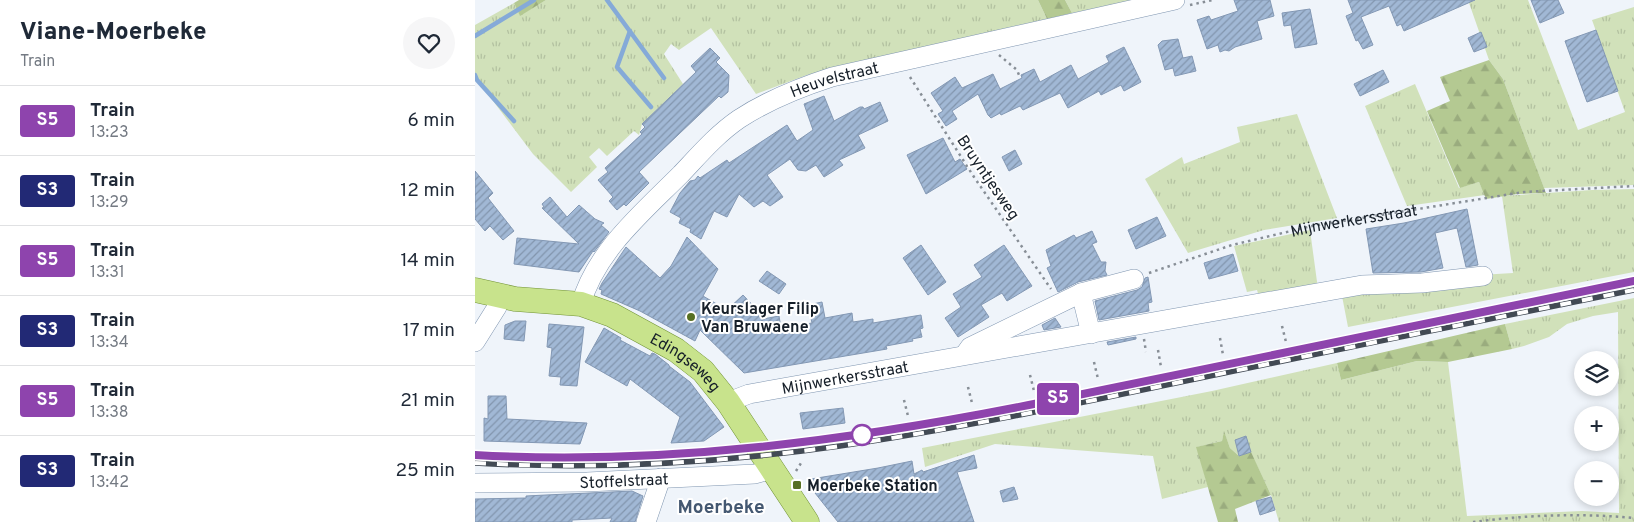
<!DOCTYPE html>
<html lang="en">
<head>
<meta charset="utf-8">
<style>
	:root { --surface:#fff; --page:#f6f6f7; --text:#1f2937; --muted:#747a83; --line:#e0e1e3 }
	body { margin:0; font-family:Overpass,sans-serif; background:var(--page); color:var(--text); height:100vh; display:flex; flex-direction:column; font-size:19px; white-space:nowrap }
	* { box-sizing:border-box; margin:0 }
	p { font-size:16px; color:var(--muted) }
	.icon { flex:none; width:28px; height:28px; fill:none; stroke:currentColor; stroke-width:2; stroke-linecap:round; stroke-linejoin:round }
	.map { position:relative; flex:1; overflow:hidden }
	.side { display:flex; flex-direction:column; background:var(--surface); width:475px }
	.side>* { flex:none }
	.badge { padding:0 10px; border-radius:4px; font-size:18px; line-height:32px }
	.tools { position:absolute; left:1099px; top:351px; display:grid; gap:10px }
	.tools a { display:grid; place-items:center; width:45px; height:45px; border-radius:50%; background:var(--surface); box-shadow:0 2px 8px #0003; font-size:25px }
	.map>.badge { position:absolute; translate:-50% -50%; box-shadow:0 0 0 2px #fff }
	.round { display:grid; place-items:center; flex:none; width:52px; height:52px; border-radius:26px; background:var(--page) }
	.headline { display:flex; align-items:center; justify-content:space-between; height:85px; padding:0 20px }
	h1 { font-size:24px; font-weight:800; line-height:38px }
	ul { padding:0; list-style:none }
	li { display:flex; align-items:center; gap:15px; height:70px; padding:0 20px; border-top:1px solid var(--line) }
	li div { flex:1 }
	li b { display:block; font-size:19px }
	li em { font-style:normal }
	li .badge { min-width:55px; font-weight:700; text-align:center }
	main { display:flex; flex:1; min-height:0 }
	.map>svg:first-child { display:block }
	.grass { fill:url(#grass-tufts) }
	.forest { fill:url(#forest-firs) }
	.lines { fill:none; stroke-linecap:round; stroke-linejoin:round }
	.stream { stroke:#85aad8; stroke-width:4.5 }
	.building { fill:url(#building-hatch); stroke:#8398b4 }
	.minor-casing { stroke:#7f95b0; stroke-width:20 }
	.major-casing { stroke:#729338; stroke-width:25 }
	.path { stroke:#878e96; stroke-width:2.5; stroke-dasharray:2.5 4; stroke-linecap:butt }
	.minor { stroke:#fff; stroke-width:19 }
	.major { stroke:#c8e38c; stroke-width:24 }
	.rail-casing { stroke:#424a54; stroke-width:5.5 }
	.rail { stroke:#fff; stroke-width:4; stroke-dasharray:11; stroke-linecap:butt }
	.line-casing { stroke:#fff; stroke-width:11 }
	.line { stroke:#8e44ad; stroke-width:8 }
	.poi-dot { fill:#577023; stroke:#fff; stroke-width:2 }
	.stop-dot { fill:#fff; stroke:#8e44ad; stroke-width:2.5 }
	.labels { text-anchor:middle; stroke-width:4; stroke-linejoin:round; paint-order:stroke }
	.street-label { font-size:16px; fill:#161f29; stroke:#fff }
	.poi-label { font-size:16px; font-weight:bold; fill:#161f29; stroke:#fff; text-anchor:start }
	.quarter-label { font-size:19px; font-weight:bold; fill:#445871; stroke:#fff }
</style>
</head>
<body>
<main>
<section class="side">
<div class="headline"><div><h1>Viane-Moerbeke</h1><p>Train</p></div><a class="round"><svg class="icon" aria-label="heart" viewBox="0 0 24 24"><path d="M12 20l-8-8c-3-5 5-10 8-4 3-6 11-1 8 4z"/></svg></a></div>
<ul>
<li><span class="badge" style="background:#8e44ad;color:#fff">S5</span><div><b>Train</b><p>13:23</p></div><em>6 min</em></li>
<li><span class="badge" style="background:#222975;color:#fff">S3</span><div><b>Train</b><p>13:29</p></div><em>12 min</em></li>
<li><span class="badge" style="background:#8e44ad;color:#fff">S5</span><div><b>Train</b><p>13:31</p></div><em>14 min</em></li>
<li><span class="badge" style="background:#222975;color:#fff">S3</span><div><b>Train</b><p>13:34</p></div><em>17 min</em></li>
<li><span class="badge" style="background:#8e44ad;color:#fff">S5</span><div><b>Train</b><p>13:38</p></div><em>21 min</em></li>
<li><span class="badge" style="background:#222975;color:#fff">S3</span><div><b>Train</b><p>13:42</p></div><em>25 min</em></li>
</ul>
</section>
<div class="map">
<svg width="1159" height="522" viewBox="0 0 1159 522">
	<defs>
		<pattern id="grass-tufts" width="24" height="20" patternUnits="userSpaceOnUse" patternTransform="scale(1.25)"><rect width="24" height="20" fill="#d1e1ba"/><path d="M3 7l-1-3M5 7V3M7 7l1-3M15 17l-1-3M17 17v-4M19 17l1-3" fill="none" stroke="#b3c1a0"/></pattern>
		<pattern id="forest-firs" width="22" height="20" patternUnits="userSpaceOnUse" patternTransform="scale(1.25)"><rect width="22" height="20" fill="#b4c992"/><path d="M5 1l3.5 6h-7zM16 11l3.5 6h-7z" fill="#9aac7e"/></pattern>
		<pattern id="building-hatch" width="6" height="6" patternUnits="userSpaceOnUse" patternTransform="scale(1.25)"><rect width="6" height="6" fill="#a1b8d5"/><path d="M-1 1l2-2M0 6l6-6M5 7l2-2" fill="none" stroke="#8295ad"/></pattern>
	</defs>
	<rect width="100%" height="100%" fill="#eff4fa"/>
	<path class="grass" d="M71 0H563L572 19 383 62 332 75 281 94 236 28 204 50 196 44 189 54 208 84 167 124 164 135 159 131 132 156 124 148 114 157 122 167 96 192 58 154 0 77V25L39 3 45 15Z
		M590 0H665L597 13Z
		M993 0H1053L1103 130 1150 112 1117 20 1159 7V185L1069 188 1028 79 1014 60Z
		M940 84 984 188 1004 182 1010 195 932 206 890 106Z
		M822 114 862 218 789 230 713 253 670 179 707 157 709 164 765 142 762 127Z
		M1159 189V272L873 327 867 296 1005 275 1038 273 1027 196 1117 190Z
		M835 230 843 289 785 300 782 290 772 292 759 246Z
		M1159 298V522H804L796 495 776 453 764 456 755 448 749 432 747 441 722 447 733 487 687 499 678 456 520 444 450 467 447 448 737 391 862 363 866 380 942 361 973 362 992 516 1107 511 1144 513 1143 312 1118 316 1092 324 1074 337 1049 346 1037 349 1030 324Z"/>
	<path class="forest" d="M44 0H71L45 16 39 3Z
		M563 0H590L597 13 572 19Z
		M1014 60 1028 79 1071 193 1042 194 1011 199 1004 182 985 188 952 111 975 101 965 77Z
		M1030 324 1037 349 973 362 942 361 866 380 862 363Z
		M749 431 755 448 764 456 776 452 796 495 760 509 763 522H743L721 447 747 441Z"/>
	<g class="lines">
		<path class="stream" d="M132 0 189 78
			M155 31 142 67 176 107
			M0 36 59 0
			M0 75 2 80 39 121"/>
	</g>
	<path class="building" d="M759 0H795L799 16 782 21 787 39 760 47 754 51 750 50 745 52 743 45 732 49 722 20 734 16 736 20 763 11Z
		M873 0H1000L929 31 926 24 922 26 914 6 886 17 898 45 888 49 883 40 881 41 871 16 878 13Z
		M1056 0H1083L1089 13 1065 23Z
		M835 9 842 44 820 48 816 25 809 26 807 13Z
		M1121 30 1143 91 1112 102 1090 41Z
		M1006 32 1012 47 999 52 993 38Z
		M703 39 708 58 717 56 721 71 700 76 698 68 690 70 683 45 687 41Z
		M649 47 666 82 649 91 646 85 626 95 624 91 593 108 585 93 548 110 545 106 526 115 525 113 516 118 513 115 503 94 477 111 482 119 471 126 463 114 468 111 456 93 480 77 487 88 518 74 525 89 547 78 546 75 559 69 565 82 596 65 603 79 634 62 631 56Z
		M235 48 245 58 241 62 254 75 253 92 246 98 244 96 164 172 174 183 151 206 149 204 142 210 134 201 138 197 123 180 133 172 130 168 167 134 165 132 170 127 167 124 221 72 216 66Z
		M908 70 914 82 885 96 879 84Z
		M349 96 359 121 385 107H388L389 109 405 102 413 121 383 135 390 148 364 160 368 165 349 177 341 165 331 171 323 170 315 159 292 175 308 197 295 206 288 201 279 207 264 194 252 217 239 211 226 239 215 232 216 229 204 223 206 218 195 212 205 193 215 181 220 180 223 176 225 178 252 160 254 163 312 125 322 141 338 130 329 104Z
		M468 138 480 162 485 159 492 169 451 194 432 155Z
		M540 150 547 164 534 171 527 157Z
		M0 171 18 193 13 198 39 231 28 240 15 226 10 231 0 219Z
		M75 197 92 217 104 205 120 219 129 223 126 225 134 232 119 252 118 251 104 272 39 264 42 238 104 244 67 208 69 207 67 204Z
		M992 209 1003 265 991 267 982 228 960 233 968 268 946 272 898 273 891 229 929 223Z
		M682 217 691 236 661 249 653 230Z
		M617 231 622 242 617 244 626 262H631L630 271 632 275 603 282 583 292 572 268 576 266 571 250 599 235 601 238Z
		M212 237 243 269 228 296 252 310 268 295 289 317 288 319 304 316 306 328 337 323 333 305 347 302 350 318 377 313 378 322 398 319V323L446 315 448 328 445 329 447 337 437 339 438 341 411 346 412 349 269 373 225 330 220 341 165 311 126 294 127 290 124 289 127 283 151 247 185 278 196 266Z
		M446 245 471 282 453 295 428 258Z
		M529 245 557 286 532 301 527 293 506 305 514 317 483 337 470 318 486 307 478 294 507 277 499 265Z
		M758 254 763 271 734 279 729 263Z
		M292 271 311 284 304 294 284 281Z
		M673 277 677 302 673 303 674 311 624 320 620 301 662 290 667 287 670 278Z
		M580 318 586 327 569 330 567 325Z
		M40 321H51L49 341 29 339 30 325Z
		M74 324 109 327 102 386 85 385 86 377 74 376 77 348 72 347Z
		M129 328 146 338 145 340 175 356 177 353 180 354 194 365V366L215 382 249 427 229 441 196 443 205 417 155 379 152 386 110 362Z
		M661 337V339L633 345 632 342Z
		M13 396H31L32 419 112 423 105 444 9 441V418L13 419Z
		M368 408 370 423 328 429 325 413Z
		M771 436 776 452 764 456 760 440Z
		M499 455 502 468 482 472 499 522H363L340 493 344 490 336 479 403 468 437 461 439 474 447 470 448 472Z
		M539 487 543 499 528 502 525 491Z
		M157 491 168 496 160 522H135L137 518 97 520V522H0V499L51 498V496L71 495Z
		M796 497 800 510 785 515 781 501Z"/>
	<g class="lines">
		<g class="minor-casing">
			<g id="minor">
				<path d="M606 293 616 334"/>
				<path id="s2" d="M106 304C121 251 168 212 206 174 224 155 242 134 264 119 293 100 323 88 357 77L700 0"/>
				<path d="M0 342 22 307 24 296"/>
				<path d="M490 354 495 347 606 293 659 279"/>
				<path id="s3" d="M253 402 274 394 887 285 947 283 1008 276"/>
				<path id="s4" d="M0 483 112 482 280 474 297 469"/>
				<path d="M171 522 186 478"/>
			</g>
		</g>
		<g class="major-casing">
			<g id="major">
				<path id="s5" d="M0 290 40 299 106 304 137 315 201 350 228 371 253 402 332 522"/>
			</g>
		</g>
		<g class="path">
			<path d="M715 5 738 0"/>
			<path d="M524 55 542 70 544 75"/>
			<path d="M435 77 499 177 576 289"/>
			<path id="s1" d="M674 273 757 245 837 226 1049 192 1159 186"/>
			<path d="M807 326 811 342"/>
			<path d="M745 338 748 355"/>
			<path d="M669 339 671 352"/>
			<path d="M683 350 686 367"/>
			<path d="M619 362 623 379"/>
			<path d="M555 375 559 391"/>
			<path d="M493 387 497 403"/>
			<path d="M429 400 433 416"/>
			<path d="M321 471 328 460"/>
			<path d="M998 522C1051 515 1106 513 1159 518"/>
		</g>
		<use href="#minor" class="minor"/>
		<use href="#major" class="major"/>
		<g class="rail-casing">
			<path id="rail" d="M0 455C191 466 378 439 564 403L1159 281
				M0 463C121 470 245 463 365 446 476 430 586 407 696 384 850 352 1005 321 1159 290"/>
		</g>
		<use href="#rail" class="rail"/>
	</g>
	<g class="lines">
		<g class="line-casing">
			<path id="line" d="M0 455C190 466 379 440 564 403L1159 281"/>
		</g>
		<use href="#line" class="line"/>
	</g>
	<g class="poi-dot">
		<circle cx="216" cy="317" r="5"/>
		<rect x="317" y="480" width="10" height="10" rx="2.5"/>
	</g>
	<circle class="stop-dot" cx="387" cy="435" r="10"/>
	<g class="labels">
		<g class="street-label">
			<text dy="6" stroke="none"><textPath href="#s2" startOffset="350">Heuvelstraat</textPath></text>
			<text transform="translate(514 177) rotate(56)" y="6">Bruyntjesweg</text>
			<text dy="6" stroke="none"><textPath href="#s1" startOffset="212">Mijnwerkersstraat</textPath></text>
			<text dy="6" stroke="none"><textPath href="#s5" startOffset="228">Edingseweg</textPath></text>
			<text dy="6" stroke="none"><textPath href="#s3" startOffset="120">Mijnwerkersstraat</textPath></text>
			<text dy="6" stroke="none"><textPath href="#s4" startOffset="149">Stoffelstraat</textPath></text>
		</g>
		<g class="poi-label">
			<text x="226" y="314">Keurslager Filip<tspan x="226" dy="18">Van Bruwaene</tspan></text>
			<text x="332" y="491">Moerbeke Station</text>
		</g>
		<g class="quarter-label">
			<text x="246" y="513">Moerbeke</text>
		</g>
	</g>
</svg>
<div class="tools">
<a><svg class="icon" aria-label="layers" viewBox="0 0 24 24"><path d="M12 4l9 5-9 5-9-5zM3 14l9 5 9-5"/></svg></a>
<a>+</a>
<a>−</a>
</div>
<b class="badge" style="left:583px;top:399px;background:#8e44ad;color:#fff">S5</b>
</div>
</main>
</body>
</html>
